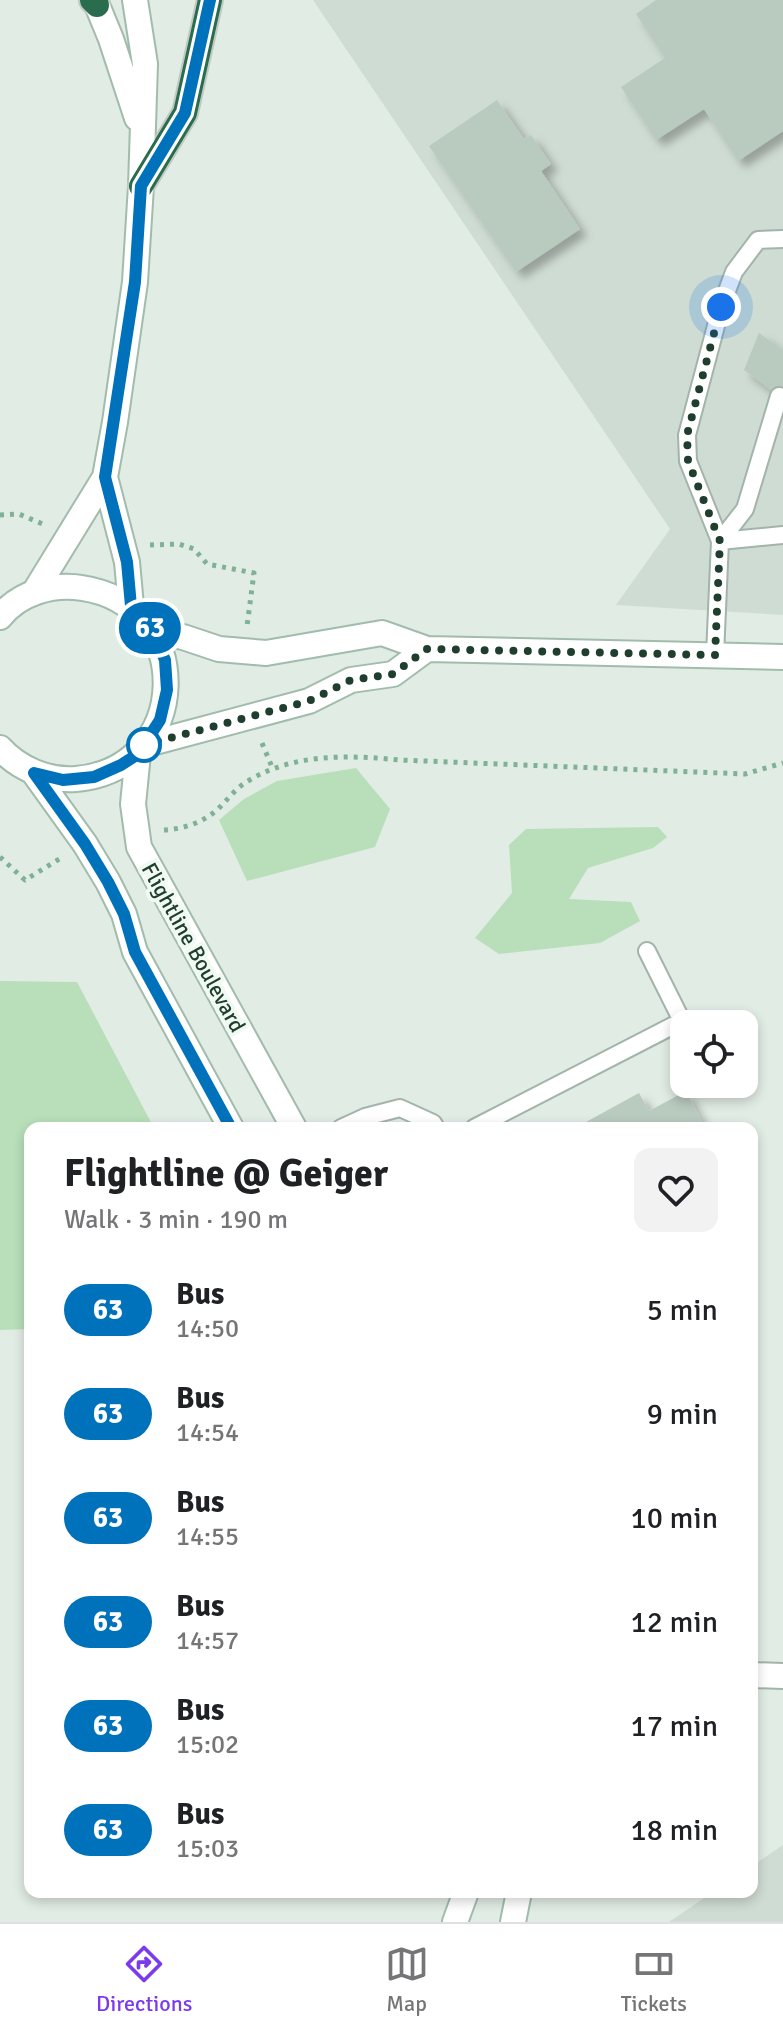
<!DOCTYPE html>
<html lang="en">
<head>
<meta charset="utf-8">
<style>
	:root { --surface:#fff; --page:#f2f2f2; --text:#202124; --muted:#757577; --line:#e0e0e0; --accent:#7c3aed }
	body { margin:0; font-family:Signika,sans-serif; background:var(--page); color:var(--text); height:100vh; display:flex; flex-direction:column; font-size:30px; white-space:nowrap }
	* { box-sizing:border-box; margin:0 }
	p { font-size:26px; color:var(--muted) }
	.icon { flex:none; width:44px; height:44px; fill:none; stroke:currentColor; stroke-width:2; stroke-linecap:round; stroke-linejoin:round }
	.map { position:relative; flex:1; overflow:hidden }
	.details { position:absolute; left:24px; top:1122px; width:734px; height:776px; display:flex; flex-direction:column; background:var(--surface); border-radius:16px; box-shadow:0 4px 12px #0003 }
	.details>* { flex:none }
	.badge { padding:0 16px; border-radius:26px; font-size:28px; line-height:52px }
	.buttons { position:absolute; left:670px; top:1010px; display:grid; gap:16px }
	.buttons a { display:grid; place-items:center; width:88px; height:88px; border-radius:16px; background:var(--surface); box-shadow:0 4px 12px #0003; font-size:40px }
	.you { position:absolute; width:40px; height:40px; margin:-20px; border:6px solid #fff; border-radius:50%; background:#1a73e8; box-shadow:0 0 0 12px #1a73e833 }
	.map>.badge { position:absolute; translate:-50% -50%; box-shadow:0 0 0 4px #fff }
	.round { display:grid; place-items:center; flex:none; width:84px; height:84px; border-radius:16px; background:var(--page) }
	.head { display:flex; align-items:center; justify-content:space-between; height:136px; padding:0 40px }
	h1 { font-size:38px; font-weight:700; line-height:60px }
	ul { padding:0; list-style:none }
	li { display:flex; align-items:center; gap:24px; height:104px; padding:0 40px }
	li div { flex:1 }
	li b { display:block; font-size:30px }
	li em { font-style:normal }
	li .badge { min-width:88px; font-weight:700; text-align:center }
	.menu { display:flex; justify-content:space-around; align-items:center; height:112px; border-top:2px solid var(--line); background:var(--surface); font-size:22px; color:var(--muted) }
	.menu a { display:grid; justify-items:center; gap:4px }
	.menu .active { color:var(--accent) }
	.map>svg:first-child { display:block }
	.built { fill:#cfdcd3 }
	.green { fill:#b8dfb9 }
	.building { fill:#b9cabf; filter:url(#shadow) }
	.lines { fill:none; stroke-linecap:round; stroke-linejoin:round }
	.lane-casing { stroke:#a3b4aa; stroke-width:20 }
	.street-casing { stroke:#a3b4aa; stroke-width:28 }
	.secondary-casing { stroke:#a1bcac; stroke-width:28 }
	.highway-casing { stroke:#c1c9c4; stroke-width:28 }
	.path { stroke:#7fb295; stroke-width:5; stroke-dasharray:4 6; stroke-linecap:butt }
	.lane { stroke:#fff; stroke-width:16 }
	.street { stroke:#fff; stroke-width:24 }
	.secondary { stroke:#fff; stroke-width:24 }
	.highway { stroke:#2a6c4e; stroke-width:24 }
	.line-casing { stroke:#fff; stroke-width:18 }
	.line { stroke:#0072bc; stroke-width:12 }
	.walk { stroke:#203e2e; stroke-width:8; stroke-dasharray:0 14.4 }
	.stop-dot { fill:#fff; stroke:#0072bc; stroke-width:4 }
	.labels { text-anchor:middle; stroke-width:8; stroke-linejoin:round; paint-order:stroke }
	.street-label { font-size:22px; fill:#203e2e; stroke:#f1f9f3 }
</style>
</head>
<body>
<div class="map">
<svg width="783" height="1922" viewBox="0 0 783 1922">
	<defs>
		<filter id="shadow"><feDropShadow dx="7" dy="7" stdDeviation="4" flood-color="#0004"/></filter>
	</defs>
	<rect width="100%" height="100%" fill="#e1ece4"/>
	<path class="built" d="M313 0H783V615L616 605 670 529Z
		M783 1845V1922H669L713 1892H752V1866Z"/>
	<path class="green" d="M356 768 390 809 375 847 247 881 219 820 244 799 277 781Z
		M658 827 667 837 653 848 588 868 569 899 631 902 640 921 600 943 499 954 475 938 512 893 509 845 526 829Z
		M0 981 77 982 154 1128H30V1329L0 1330Z"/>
	<path class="building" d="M656 0H783V131L738 161 704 109 656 140 621 87 665 58 636 14Z
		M497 100 524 139 531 135 551 164 541 171 580 229 516 272 429 146Z
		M759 333 783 350V399L744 370Z
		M686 1091 705 1128H575L639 1093 649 1111Z"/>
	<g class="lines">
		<g class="lane-casing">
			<path id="lane" d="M720 541 745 509 779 396
				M720 541 783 535
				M715 655 720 541 688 461 687 435 721 307 734 272 758 240 783 239
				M341 1128 365 1117 400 1108 433 1123 436 1128
				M474 1128 682 1021 647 951"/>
		</g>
		<g class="street-casing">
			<path id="street" d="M752 1675 783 1676"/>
		</g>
		<g class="secondary-casing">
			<path id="secondary" d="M95 0 111 39 137 118
				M105 477 127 562 131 606
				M35 591 105 477 115 422 135 282 141 186 145 64 135 0
				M0 617C19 593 53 583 82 588 197 605 192 769 76 779 48 781 19 769 0 748
				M153 632 183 637 219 649 266 653 382 633 427 649 783 657
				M144 745 309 701 351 680 393 674 427 649
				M138 754 133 804 139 847 294 1128
				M34 773 85 844 108 882 124 914 135 952 231 1128
				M455 1922 466 1892
				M513 1922 519 1892"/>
		</g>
		<g class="highway-casing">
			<path id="highway" d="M92 0 97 5
				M141 186 185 113 210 0"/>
		</g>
		<path class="path" d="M0 515 19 514 45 525
			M150 545 179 544 194 549 207 564 254 573 247 626
			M262 743 272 767
			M164 830C184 829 205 822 220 807 229 798 237 787 248 781 294 753 348 755 400 760L745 774 783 763
			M0 857 25 880 61 858"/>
		<use href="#lane" class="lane"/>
		<use href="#street" class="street"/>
		<use href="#secondary" class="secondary"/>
		<use href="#highway" class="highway"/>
	</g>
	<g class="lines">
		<g class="line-casing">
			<path id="line" d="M210 0 185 113 141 186 135 282 105 477 127 562 131 606 153 632 165 660 167 690 160 720 138 754 121 765 94 777 63 780 34 773 85 844 108 882 124 914 135 952 231 1128"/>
		</g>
		<use href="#line" class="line"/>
		<path class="walk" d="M144 745 309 701 351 680 393 674 427 649 715 655 720 541 688 461 687 435 721 307"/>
	</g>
	<circle class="stop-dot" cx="144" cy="745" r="16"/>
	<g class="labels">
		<g class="street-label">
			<text transform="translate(194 947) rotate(61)" y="8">Flightline Boulevard</text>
		</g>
	</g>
</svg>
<div class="buttons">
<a><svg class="icon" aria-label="locate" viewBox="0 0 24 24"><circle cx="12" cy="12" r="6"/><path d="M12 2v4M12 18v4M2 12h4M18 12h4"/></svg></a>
</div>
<div class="you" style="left:721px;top:307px"></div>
<b class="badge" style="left:150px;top:628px;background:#0072bc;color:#fff">63</b>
<section class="details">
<div class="head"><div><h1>Flightline @ Geiger</h1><p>Walk · 3 min · 190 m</p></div><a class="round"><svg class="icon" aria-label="heart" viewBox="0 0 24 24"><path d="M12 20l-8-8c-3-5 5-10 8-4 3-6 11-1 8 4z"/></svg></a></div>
<ul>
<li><span class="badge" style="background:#0072bc;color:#fff">63</span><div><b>Bus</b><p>14:50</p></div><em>5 min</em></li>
<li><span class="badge" style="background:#0072bc;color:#fff">63</span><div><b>Bus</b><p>14:54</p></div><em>9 min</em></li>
<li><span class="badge" style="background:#0072bc;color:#fff">63</span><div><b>Bus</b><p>14:55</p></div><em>10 min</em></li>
<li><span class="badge" style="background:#0072bc;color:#fff">63</span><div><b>Bus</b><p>14:57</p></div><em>12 min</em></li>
<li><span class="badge" style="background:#0072bc;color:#fff">63</span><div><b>Bus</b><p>15:02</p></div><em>17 min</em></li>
<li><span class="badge" style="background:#0072bc;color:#fff">63</span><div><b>Bus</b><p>15:03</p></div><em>18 min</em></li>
</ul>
</section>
</div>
<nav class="menu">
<a class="active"><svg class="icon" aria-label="directions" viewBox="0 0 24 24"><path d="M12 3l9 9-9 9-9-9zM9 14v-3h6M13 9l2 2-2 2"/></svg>Directions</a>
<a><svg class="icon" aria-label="map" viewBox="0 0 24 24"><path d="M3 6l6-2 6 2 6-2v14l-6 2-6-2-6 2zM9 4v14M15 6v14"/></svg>Map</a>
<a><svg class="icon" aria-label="tickets" viewBox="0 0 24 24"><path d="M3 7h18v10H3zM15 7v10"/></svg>Tickets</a>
</nav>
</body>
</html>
